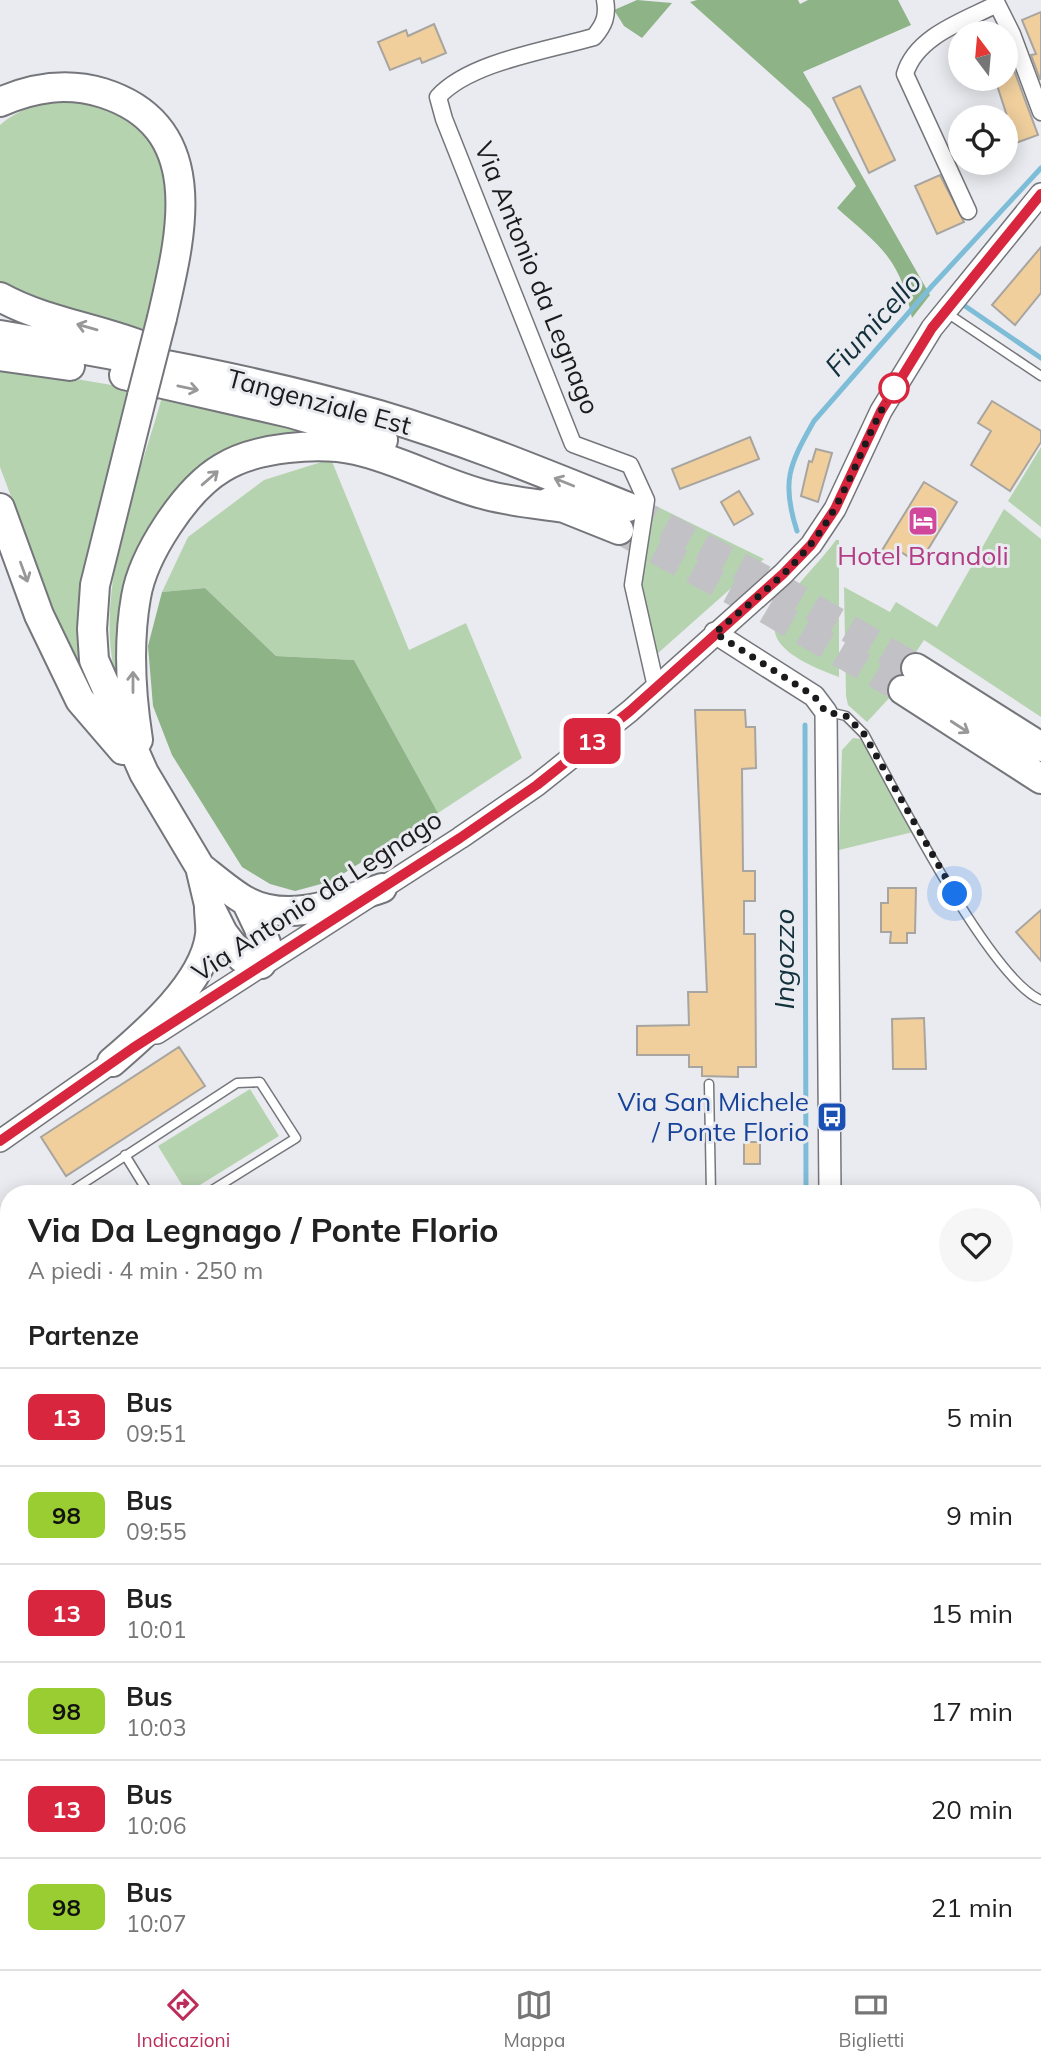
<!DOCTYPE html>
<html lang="it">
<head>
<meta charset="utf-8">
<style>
	:root { --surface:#fff; --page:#f6f6f6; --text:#222; --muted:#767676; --line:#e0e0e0; --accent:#bc2d5a }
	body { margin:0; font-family:Mulish,sans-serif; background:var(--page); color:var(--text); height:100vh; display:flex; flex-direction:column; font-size:26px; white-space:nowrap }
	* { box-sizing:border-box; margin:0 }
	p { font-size:23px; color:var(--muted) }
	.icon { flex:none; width:38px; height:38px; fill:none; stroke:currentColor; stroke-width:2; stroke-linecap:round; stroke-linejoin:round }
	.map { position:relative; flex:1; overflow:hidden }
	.side { position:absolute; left:0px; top:1185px; width:1041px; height:786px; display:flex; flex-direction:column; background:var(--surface); border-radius:28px 28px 0 0; box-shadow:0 4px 18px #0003 }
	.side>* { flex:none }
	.badge { padding:0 14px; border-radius:10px; font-size:24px; line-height:46px }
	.needle { width:46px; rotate:344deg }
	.controls { position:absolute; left:948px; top:21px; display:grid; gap:14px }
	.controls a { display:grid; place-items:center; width:70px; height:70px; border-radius:50%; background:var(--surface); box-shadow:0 4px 18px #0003; font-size:35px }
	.you { position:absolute; width:35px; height:35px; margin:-18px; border:5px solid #fff; border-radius:50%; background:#1a73e8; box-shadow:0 0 0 10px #1a73e833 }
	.map>.badge { position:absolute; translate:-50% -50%; box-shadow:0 0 0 4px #fff }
	h2 { padding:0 28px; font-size:26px; line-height:63px }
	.round { display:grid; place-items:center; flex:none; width:74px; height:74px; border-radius:37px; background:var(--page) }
	.summary { display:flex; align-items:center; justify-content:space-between; height:119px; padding:0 28px }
	h1 { font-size:33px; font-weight:700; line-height:52px }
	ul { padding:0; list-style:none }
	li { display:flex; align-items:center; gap:21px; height:98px; padding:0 28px; border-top:2px solid var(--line) }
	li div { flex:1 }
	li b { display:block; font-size:26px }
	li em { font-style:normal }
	li .badge { min-width:77px; font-weight:700; text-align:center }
	.dock { display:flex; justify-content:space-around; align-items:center; height:98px; border-top:2px solid var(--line); background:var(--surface); font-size:19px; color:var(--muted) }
	.dock a { display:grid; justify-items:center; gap:4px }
	.dock .on { color:var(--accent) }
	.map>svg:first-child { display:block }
	.green { fill:#b6d3b0 }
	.forest { fill:#8eb387 }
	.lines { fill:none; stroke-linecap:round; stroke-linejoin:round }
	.stream { stroke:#7ebdd7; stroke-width:5 }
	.building { fill:#f0cf9d; stroke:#a8a5a0; stroke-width:2 }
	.trunk-tunnel { stroke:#c1c1c6; stroke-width:28; stroke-dasharray:28 14; stroke-linecap:butt }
	.service-casing { stroke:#75767b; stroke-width:11 }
	.minor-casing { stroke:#75767b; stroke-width:19 }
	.tertiary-casing { stroke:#75767b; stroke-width:24 }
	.trunk-casing { stroke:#75767b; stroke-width:32 }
	.service { stroke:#fff; stroke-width:8 }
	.minor { stroke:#fff; stroke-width:16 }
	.tertiary { stroke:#fff; stroke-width:21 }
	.trunk { stroke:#fff; stroke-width:28 }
	.trunk-bridge-casing { stroke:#75767b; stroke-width:32; stroke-linecap:butt }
	.trunk-bridge { stroke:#fff; stroke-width:28 }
	.oneway { stroke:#989899 }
	.line-casing { stroke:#fff; stroke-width:16 }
	.line { stroke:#d7263d; stroke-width:10 }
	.walk { stroke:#1b1b1d; stroke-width:7; stroke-dasharray:0 12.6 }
	.stop-dot { fill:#fff; stroke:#d7263d; stroke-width:3.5 }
	.labels { text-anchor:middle; stroke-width:6; stroke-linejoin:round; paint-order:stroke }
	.street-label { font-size:26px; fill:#1b1b1d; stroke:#eaebf0 }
	.hotel-label { font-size:26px; fill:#b23c85; stroke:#eaebf0 }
	.transit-label { font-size:26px; fill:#164399; stroke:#eaebf0; text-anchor:end }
	.water-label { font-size:28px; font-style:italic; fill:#12313c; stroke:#eaebf0 }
</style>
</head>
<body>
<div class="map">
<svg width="1041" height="1969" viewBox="0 0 1041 1969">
	<rect width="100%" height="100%" fill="#eaebf0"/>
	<path class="green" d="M85 99 128 114 152 138 175 206 149 330 32 305 0 288V125C24 104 54 100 85 99Z
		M0 366 135 389 90 546 81 598 86 681 52 606 0 467Z
		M162 397 306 433 262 438 179 488 123 699C85 608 137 487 162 397Z
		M1041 447V527L1008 501Z
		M331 459 409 650 466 623 522 758 438 813 354 660 276 656 205 588 162 592 188 537 264 480Z
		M650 503 764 559 657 654 640 587Z
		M1004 509 1041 539V717L924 640 901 675 892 695 867 722 848 705 846 696 844 587 890 612 896 602 937 627Z
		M836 540H839V677C724 635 788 604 836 540Z
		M853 738 861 739 866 745 913 832 839 850 842 750Z
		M250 1089 279 1136 187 1193 158 1146Z
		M1032 1747H1041V1969H845V1962H1032Z"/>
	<path class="forest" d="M637 0 672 3 642 38 624 26 614 10Z
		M697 0H798L800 4 808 0H898L911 25 803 72 930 295 912 318C900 258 881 247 837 208L856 186 810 109 690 2Z
		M205 588 276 656 354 660 438 813 332 881 295 891 270 884 242 867 172 755 153 706 148 646 162 592Z"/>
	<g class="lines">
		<path class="stream" d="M965 306 1041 358
			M797 531C781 482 789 465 814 421L932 286 1041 168
			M805 725 806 1194
			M813 1962V1969"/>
	</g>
	<path class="building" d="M1041 12V78L1040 79 1031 55 1036 54 1022 20Z
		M434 24 446 53 422 63 420 58 390 70 378 42 406 30 408 36Z
		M1011 62 1038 135 1010 145 1006 135 1007 116 995 79H1006V63Z
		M860 86 895 160 869 173 833 98Z
		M940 175 964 222 937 234 915 186Z
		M1041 247V293L1015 325 992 305Z
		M992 401 1041 431V442L1010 491 971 465 991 431 978 423Z
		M750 437 759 459 680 489 672 469Z
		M816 449 832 453 818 502 801 496 809 461 812 462Z
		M924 482 957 502 919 564 901 552 896 561 881 552Z
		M739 491 753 514 734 525 721 502Z
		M695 710H745L746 727H755L756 768 742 769 743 871H755V901H744V934H755L756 1067H738V1077L702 1076V1067H689V1055H637V1026L689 1025 688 992H707Z
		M888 888H916L915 933H907V943H890L891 932H881V903H888Z
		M1041 910V961L1016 932Z
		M924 1018 926 1069H893L892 1019Z
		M179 1047 205 1086 66 1176 41 1137Z
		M744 1142H760V1164H744Z"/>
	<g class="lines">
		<path class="trunk-tunnel" d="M628 507 773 584 916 668
			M619 530 755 603 903 690"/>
		<g class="service-casing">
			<path id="service" d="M947 313 1041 376
				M829 712 846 716 864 734C894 789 990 979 1041 1000
				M709 1084 711 1194
				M125 1155 149 1194
				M67 1194 237 1083 260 1082 296 1138 206 1194
				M0 1234 9 1231
				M0 1426H9
				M0 1635 9 1639
				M0 1686 9 1665
				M0 1956 5 1969
				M63 1962V1969
				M717 1962V1969"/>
		</g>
		<g class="minor-casing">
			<path id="minor" d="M605 0C608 16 604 25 594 37 549 50 469 62 438 97L444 119 573 444 630 465 646 500 633 585 656 687
				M995 0 1012 34 1041 112
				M968 211 905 74C916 36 964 21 997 4
				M1032 1760H1041"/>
		</g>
		<g class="tertiary-casing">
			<path id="tertiary" d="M715 633 814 696 826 712 830 1194
				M157 1033 460 838 537 785 630 711 783 574 811 545 835 509 881 411 932 328 1041 194
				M0 1141 124 1054
				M836 1962V1969"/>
		</g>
		<g class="trunk-casing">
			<path id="trunk" d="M0 102C34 87 67 82 103 93 210 127 181 236 162 318
				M0 297C45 322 100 328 148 348
				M0 335C128 357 254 379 379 415 464 440 546 474 628 507
				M0 356 70 366
				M124 375 290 413 383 440
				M142 396 95 585 92 629 94 660 144 773 200 867 209 905 223 933 242 958 261 964 266 943 246 901
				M549 502 619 530
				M0 508 39 615 80 700 123 750
				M916 668 1041 747
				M903 690 1041 779
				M138 740C131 695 128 642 136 597 143 555 185 490 222 468 255 447 319 442 356 450 401 460 442 484 486 495 512 502 539 504 565 508
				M200 867C214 878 229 891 244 900 288 925 339 902 382 888
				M112 1062C147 1032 204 983 210 935 211 926 209 916 209 908"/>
		</g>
		<use href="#service" class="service"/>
		<use href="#minor" class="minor"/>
		<use href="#tertiary" class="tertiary"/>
		<use href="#trunk" class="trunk"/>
		<g class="trunk-bridge-casing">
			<path id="trunk-bridge" d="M142 396 162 318"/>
		</g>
		<use href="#trunk-bridge" class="trunk-bridge"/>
	</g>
	<defs><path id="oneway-shaft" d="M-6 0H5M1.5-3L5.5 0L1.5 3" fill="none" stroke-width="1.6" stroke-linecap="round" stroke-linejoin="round" transform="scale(1.75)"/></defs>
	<g class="oneway">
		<use href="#oneway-shaft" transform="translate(87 327) rotate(-164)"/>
		<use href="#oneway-shaft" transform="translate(188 388) rotate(12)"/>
		<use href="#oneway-shaft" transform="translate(210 478) rotate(-41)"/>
		<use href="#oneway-shaft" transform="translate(564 482) rotate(-158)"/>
		<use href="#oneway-shaft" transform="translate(24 572) rotate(70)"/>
		<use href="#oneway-shaft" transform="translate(133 682) rotate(-90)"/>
		<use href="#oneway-shaft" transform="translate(960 727) rotate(33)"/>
	</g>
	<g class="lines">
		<g class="line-casing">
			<path id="line" d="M0 1141 133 1048 460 838 537 785 630 711 783 574 811 545 835 509 881 411 932 328 1041 194"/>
		</g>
		<use href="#line" class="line"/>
		<path class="walk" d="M894 388C863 438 848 499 810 545 783 579 747 605 715 633L814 696 826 712 846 716 864 734 955 894"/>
	</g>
	<defs>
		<g id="hotel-square" transform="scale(1.575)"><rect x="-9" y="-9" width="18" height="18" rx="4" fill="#d1479c" stroke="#eaebf0"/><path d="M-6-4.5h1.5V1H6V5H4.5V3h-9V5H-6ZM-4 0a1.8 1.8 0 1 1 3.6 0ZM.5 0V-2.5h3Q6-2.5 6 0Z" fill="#fff"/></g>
		<g id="bus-square" transform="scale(1.575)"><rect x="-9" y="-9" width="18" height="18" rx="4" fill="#1a4fb4" stroke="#eaebf0"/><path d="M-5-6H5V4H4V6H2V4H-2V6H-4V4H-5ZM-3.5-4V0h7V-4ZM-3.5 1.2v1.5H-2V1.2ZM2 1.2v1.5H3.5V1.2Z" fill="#fff"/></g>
	</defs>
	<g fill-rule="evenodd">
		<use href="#hotel-square" x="923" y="521"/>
		<use href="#bus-square" x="832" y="1117"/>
	</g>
	<circle class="stop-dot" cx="894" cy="388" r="14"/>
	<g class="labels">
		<g class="street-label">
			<text transform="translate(537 278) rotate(68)" y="9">Via Antonio da Legnago</text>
			<text transform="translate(319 402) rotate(15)" y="9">Tangenziale Est</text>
			<text transform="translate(317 896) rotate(-33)" y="9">Via Antonio da Legnago</text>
		</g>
		<g class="hotel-label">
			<text x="923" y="565">Hotel Brandoli</text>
		</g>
		<g class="transit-label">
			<text x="809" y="1111">Via San Michele<tspan x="809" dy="30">/ Ponte Florio</tspan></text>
		</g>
		<g class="water-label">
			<text transform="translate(873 324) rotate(-48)" y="10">Fiumicello</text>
			<text transform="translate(784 959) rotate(-90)" y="10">Ingozzo</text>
		</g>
	</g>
</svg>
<div class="controls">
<a><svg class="needle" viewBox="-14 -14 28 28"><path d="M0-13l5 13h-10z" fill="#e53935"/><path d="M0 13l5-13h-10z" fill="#767676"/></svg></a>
<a><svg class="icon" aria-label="locate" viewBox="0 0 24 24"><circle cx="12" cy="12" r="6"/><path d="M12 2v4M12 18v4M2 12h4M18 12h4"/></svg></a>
</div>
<div class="you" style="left:955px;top:894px"></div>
<b class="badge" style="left:592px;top:741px;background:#d7263d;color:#fff">13</b>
<section class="side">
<div class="summary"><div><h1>Via Da Legnago / Ponte Florio</h1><p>A piedi · 4 min · 250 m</p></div><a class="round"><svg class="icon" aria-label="heart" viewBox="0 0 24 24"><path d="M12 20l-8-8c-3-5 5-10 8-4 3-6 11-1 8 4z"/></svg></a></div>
<h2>Partenze</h2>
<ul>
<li><span class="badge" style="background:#d7263d;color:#fff">13</span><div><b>Bus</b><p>09:51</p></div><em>5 min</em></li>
<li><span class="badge" style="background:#9acd32;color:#111">98</span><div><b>Bus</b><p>09:55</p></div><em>9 min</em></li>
<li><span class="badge" style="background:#d7263d;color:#fff">13</span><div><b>Bus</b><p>10:01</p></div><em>15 min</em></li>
<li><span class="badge" style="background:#9acd32;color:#111">98</span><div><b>Bus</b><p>10:03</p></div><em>17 min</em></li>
<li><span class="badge" style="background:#d7263d;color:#fff">13</span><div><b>Bus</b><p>10:06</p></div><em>20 min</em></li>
<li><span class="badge" style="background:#9acd32;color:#111">98</span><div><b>Bus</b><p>10:07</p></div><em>21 min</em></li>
</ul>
</section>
</div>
<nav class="dock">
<a class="on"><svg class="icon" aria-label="directions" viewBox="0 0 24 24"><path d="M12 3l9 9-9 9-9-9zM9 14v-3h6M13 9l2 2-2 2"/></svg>Indicazioni</a>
<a><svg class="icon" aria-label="map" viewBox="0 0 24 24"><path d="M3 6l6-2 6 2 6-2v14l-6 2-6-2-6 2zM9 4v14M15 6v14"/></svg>Mappa</a>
<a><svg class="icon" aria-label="tickets" viewBox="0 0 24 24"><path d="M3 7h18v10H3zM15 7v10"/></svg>Biglietti</a>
</nav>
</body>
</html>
